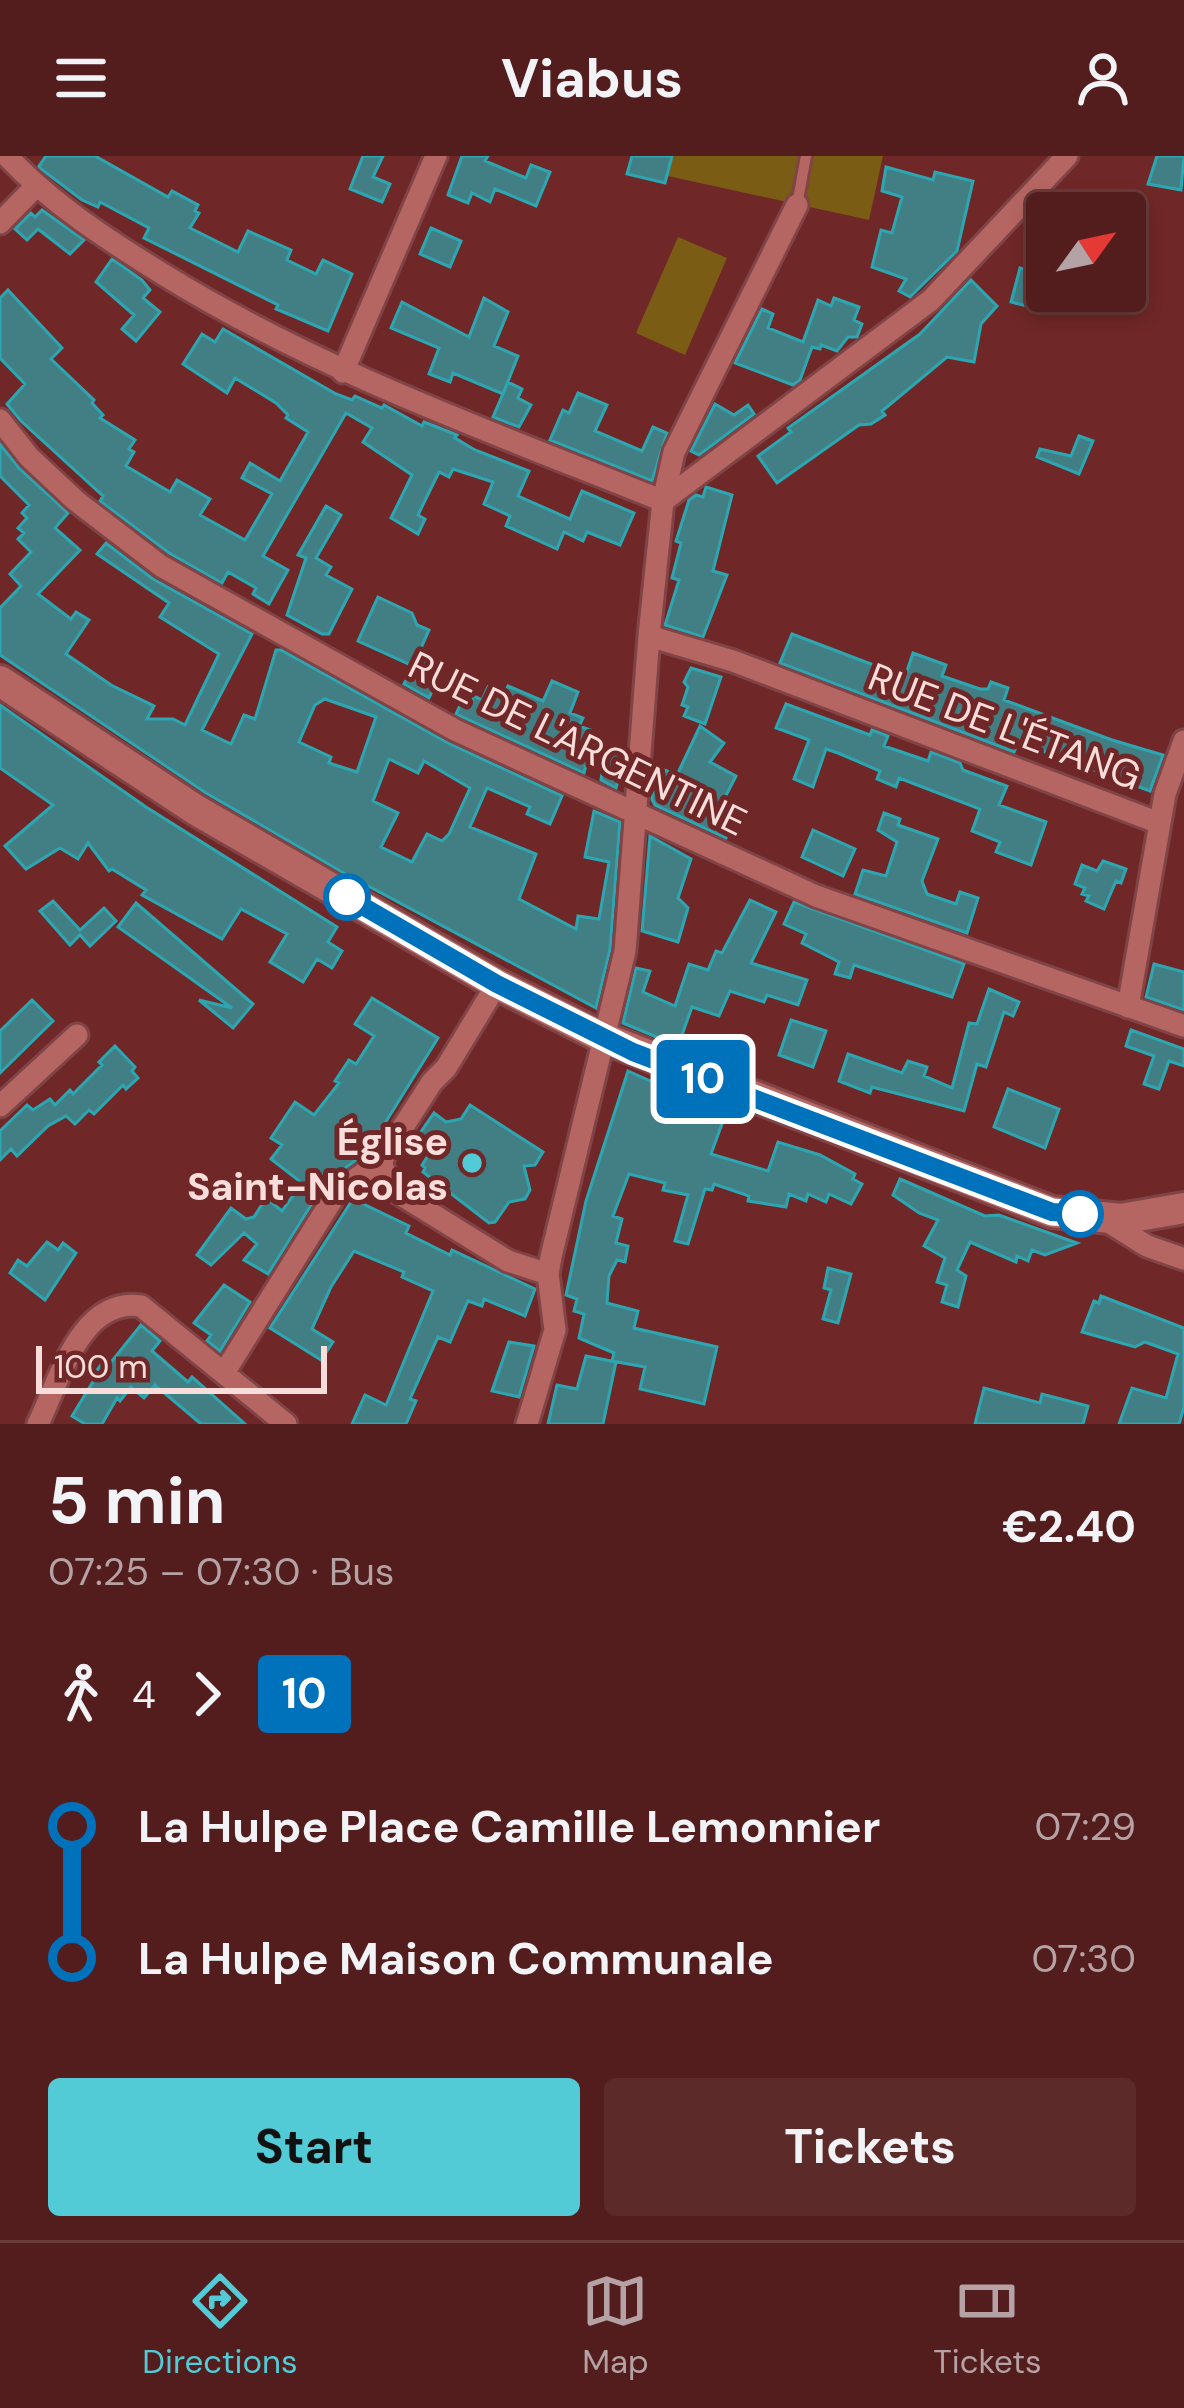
<!DOCTYPE html>
<html lang="en">
<head>
<meta charset="utf-8">
<style>
	:root { --surface:#541d1d; --page:#5d2a2a; --text:#f1f3f6; --muted:#b5a2a4; --line:#6a3b3b; --accent:#52cbd7 }
	body { margin:0; font-family:"DM Sans",sans-serif; background:var(--page); color:var(--text); height:100vh; display:flex; flex-direction:column; font-size:45px; white-space:nowrap }
	* { box-sizing:border-box; margin:0 }
	p { font-size:39px; color:var(--muted) }
	.icon { flex:none; width:66px; height:66px; fill:none; stroke:currentColor; stroke-width:2; stroke-linecap:round; stroke-linejoin:round }
	.map { position:relative; height:1268px; overflow:hidden }
	.drawer { display:flex; flex-direction:column; background:var(--surface); flex:1 }
	.drawer>* { flex:none }
	.badge { padding:0 24px; border-radius:9px; font-size:42px; line-height:78px }
	.needle { width:78px; rotate:57deg }
	.fabs { position:absolute; left:1026px; top:36px; display:grid; gap:24px }
	.fabs a { display:grid; place-items:center; width:120px; height:120px; border-radius:12px; background:var(--surface); box-shadow:0 6px 18px #0003,0 0 0 3px var(--line); font-size:60px }
	.scale { position:absolute; left:36px; bottom:30px; width:291px; box-sizing:border-box; padding-left:12px; border:6px solid #f9dddb; border-top:0; font-size:33px; line-height:42px; white-space:nowrap; color:#f9dddb; -webkit-text-stroke:9px #702727; paint-order:stroke }
	.map>.badge { position:absolute; translate:-50% -50%; box-shadow:0 0 0 6px #fff }
	.legs { display:flex; align-items:center; gap:18px; height:132px; padding:0 48px; font-size:39px }
	.legs p { margin-inline-start:auto }
	.overview { display:flex; align-items:center; justify-content:space-between; height:204px; padding:0 48px }
	h1 { font-size:66px; font-weight:700; line-height:90px }
	.primary-button { display:flex; gap:24px; margin-top:auto; padding:24px 48px }
	.primary-button a { flex:1; height:138px; border-radius:12px; background:var(--accent); color:#111; font-size:48px; font-weight:700; line-height:138px; text-align:center }
	.primary-button a+a { background:var(--page); color:var(--text) }
	ul { padding:0 48px; list-style:none }
	li { display:flex; align-items:center; gap:42px; height:132px; font-size:45px }
	li i { display:grid; place-items:center; width:18px; height:100%; margin:0 15px; background:currentColor }
	li i::after { content:''; width:30px; height:30px; margin:-15px; border:9px solid; border-radius:50%; background:var(--surface) }
	li p { margin-inline-start:auto }
	li:first-child i { background:linear-gradient(#0000 50%,currentColor 0) }
	li:last-child i { background:linear-gradient(currentColor 50%,#0000 0) }
	header { display:flex; justify-content:space-between; align-items:center; height:156px; padding:0 48px; background:var(--surface); font-size:54px; font-weight:700 }
	.dock { display:flex; justify-content:space-around; align-items:center; height:168px; border-top:3px solid var(--line); background:var(--surface); font-size:33px; color:var(--muted) }
	.dock a { display:grid; justify-items:center; gap:6px }
	.dock .current { color:var(--accent) }
	.map>svg:first-child { display:block }
	.green { fill:#7b5c14 }
	.building { fill:#427f85; stroke:#2ca7b2; stroke-width:3; fill-rule:evenodd }
	.lines { fill:none; stroke-linecap:round; stroke-linejoin:round }
	.service-casing { stroke:#804447; stroke-width:16 }
	.minor-casing { stroke:#804447; stroke-width:27 }
	.secondary-casing { stroke:#804447; stroke-width:36 }
	.service { stroke:#b66662; stroke-width:10 }
	.minor { stroke:#b66662; stroke-width:21 }
	.secondary { stroke:#b66662; stroke-width:30 }
	.line-1-casing { stroke:#fff; stroke-width:27 }
	.line-1 { stroke:#0072bc; stroke-width:18 }
	.stop-1-dot { fill:#fff; stroke:#0072bc; stroke-width:6 }
	.poi-dot { fill:#52cbd7; stroke:#702727; stroke-width:4.5 }
	.labels { text-anchor:middle; stroke-width:10; stroke-linejoin:round; paint-order:stroke }
	.street-label { font-size:39px; fill:#f9dddb; stroke:#702727 }
	.poi-label { font-size:39px; font-weight:bold; fill:#f9dddb; stroke:#702727; text-anchor:end }
</style>
</head>
<body>
<header><svg class="icon" aria-label="menu" viewBox="0 0 24 24"><path d="M4 6h16M4 12h16M4 18h16"/></svg>Viabus<svg class="icon" aria-label="person" viewBox="0 0 24 24"><circle cx="12" cy="8" r="4"/><path d="M4 21q1-7 8-7t8 7"/></svg></header>
<div class="map">
<svg width="1184" height="1268" viewBox="0 0 1184 1268">
	<rect width="100%" height="100%" fill="#702727"/>
	<path class="green" d="M673 0H883L869 64 668 20Z
		M678 81 727 102 685 199 636 177Z"/>
	<path class="building" d="M46 0H95L168 41 172 35 198 49 195 55 199 57 190 72 238 96 248 75 291 94 287 104 316 118 323 104 352 118 328 175 276 153 278 149 144 82 149 72 100 46 98 51 82 44 41 13 39 10Z
		M363 0H383L373 21 390 28 382 46 350 33Z
		M462 0H488L485 5 526 22 531 9 550 16 536 50 495 33 490 46 472 37 468 47 448 39Z
		M632 0H672L665 27 627 18Z
		M1157 0H1184L1181 34 1148 28Z
		M886 11 933 24 935 16 973 25 957 95 910 141 899 135 906 123 872 111 881 74 892 77 902 41 882 35Z
		M42 54 84 84 70 98 38 73 27 84 15 73 31 57 35 61Z
		M431 72 461 85 450 111 420 98Z
		M112 103 142 124 150 134 143 142 160 156 136 185 122 173 134 159 96 126Z
		M1020 112 1047 120V135H1055L1049 156 1011 146Z
		M971 124 997 150 981 168 974 206 947 201 882 255 885 259 871 268 859 269 777 327 758 300 791 276 788 272 920 178Z
		M8 134 62 192 51 203 94 244 92 247 103 259 100 262 135 284 129 293 134 296 126 310 170 336 177 324 210 343 200 359 245 384 272 338 242 322 250 307 280 325 308 276 286 262 288 259 276 247 235 222 227 237 183 208 202 178 215 186 223 173 336 238 352 244 355 240 382 252 384 249 422 270 424 266 437 271 457 279 455 282 475 294 529 315 518 340 570 363 582 335 634 357 620 389 587 376 583 385 564 376 557 393 506 370 510 360 484 348 493 326 453 313 449 321 439 316 418 359 425 363 418 378 391 362 412 319 363 286 372 272 346 257 263 400 288 414 269 448 253 438 256 432 228 416 222 427 169 397 100 345 103 340 21 265 7 248 25 228 0 202V142Z
		M484 142 508 156 494 190 518 200 503 238 453 217 450 226 429 218 439 192 391 172 402 146 469 181Z
		M834 142 859 151 854 164 862 168 857 181H848L837 195 821 189 820 193 812 191 800 224 793 229 735 207 762 153 773 158 768 172 803 186 818 144 831 150Z
		M508 226 522 233 518 242 531 249 519 271 493 261Z
		M578 237 607 249 595 275 642 295 653 271 667 277 652 325 550 284 563 254 569 257Z
		M715 248 734 259 748 249 754 258 699 299 691 295Z
		M1079 280 1093 285 1079 318 1037 301 1040 293 1071 300Z
		M0 288 19 312 68 357 55 372 80 394 38 438 71 463 76 456 89 464 66 498 111 529 154 550 147 563H173L185 569 219 498 160 461 169 447 97 398 106 387 153 423 252 478 202 574 231 588 244 559 255 563 276 494H281L448 587 562 640 550 668 527 658 530 651 487 632 470 671 536 698 519 743 576 773 578 760 599 763 609 706 585 701 594 655 620 666 610 793 596 852 342 716 206 637 0 499V452L21 430 10 418 31 396 18 383 24 377 18 372 27 362 22 357 29 349 0 320ZM325 543 376 561 357 616 329 607 331 601 299 586 315 549ZM389 603 418 617 424 605 470 632 449 678 442 685 427 678 412 706 381 691 398 657 373 645Z
		M706 331 732 339 713 415 727 419 703 481 665 469 679 424 672 422 681 387 676 385 689 344 696 339 703 341Z
		M326 350 341 359 316 402 331 411 326 419 352 433 329 478H322L287 459 306 402 298 399Z
		M378 441 412 457 417 469 429 474 413 510 358 485Z
		M792 478 905 521 913 497 946 509 942 520 980 533H988L991 526 1008 532 1004 544 1112 584 1163 599 1150 635 1018 586 1014 596 780 507Z
		M418 502 442 515 429 542 404 528Z
		M691 512 721 521 705 568 684 560 688 551 682 549 688 531 684 526Z
		M552 525 578 536 570 557 583 562 579 570 590 574 586 585 625 602 616 632 601 624 603 610 587 606 584 617 456 558 462 545 470 549 474 540 482 544 488 531 504 538 508 530 543 545Z
		M786 548 870 579 872 574 888 580 884 590 928 605 931 596 960 607 963 614 1007 630 999 649 1046 666 1031 709 996 696 1000 686 972 675 980 653 899 622 896 631 877 623 880 615 838 597 826 593 813 631 794 623 809 584 776 572Z
		M0 549 146 651 337 771 328 786 342 795 332 812 317 803 303 826 270 806 287 778 241 753 222 783 142 739 146 734 112 713 109 715 88 687 78 703 60 692 26 713 5 690 53 649 0 612Z
		M700 570 724 587 710 606 736 620 720 651 728 655 725 662 733 667 726 682 655 649 652 644 654 610 677 619Z
		M884 657 900 663 898 669 938 683 922 725 927 738 956 748 960 736 978 742 967 777 855 738 863 714 886 720 897 686 878 674Z
		M813 674 855 693 843 720 802 701Z
		M650 680 691 703 678 742 688 752 678 786 642 775Z
		M1103 705 1126 713 1121 727 1116 725 1104 753 1086 745 1089 740 1082 738 1085 732 1075 728 1082 709 1097 715Z
		M750 744 776 756 751 807 807 824 798 849 767 839 764 846 730 835 719 860 692 851 678 890 623 867 636 812 650 815 643 836 675 850 689 808 708 814 716 795 722 797Z
		M53 745 80 774 104 752 116 765 90 790 80 779 70 789 40 755Z
		M794 746 964 808 952 841 854 809 850 822 835 818 839 806 802 787 806 778 784 768Z
		M136 747 253 848 233 872 199 844 232 852 118 771Z
		M1154 808 1184 816V854L1146 841Z
		M989 833 1019 846 1013 860 1004 856 986 911 977 908 964 955 872 931 870 937 839 925 848 898 902 917 908 905 927 911 924 920 952 932 969 867 977 868Z
		M372 842 438 882 367 996 325 1027 268 1118 244 1104 257 1088 244 1077 211 1109 197 1099 231 1052 246 1063 254 1061 266 1042 282 1055 302 1027 271 1003 282 989 271 982 295 946 314 959 339 927 335 925 349 904 356 908 374 880 355 868Z
		M32 844 53 865 0 917V875Z
		M791 864 826 875 813 911 779 899Z
		M1131 874 1184 893V910L1169 905 1159 933 1144 928 1154 900 1126 890Z
		M115 890 135 911 132 915 138 922 126 933 123 929 94 958 89 954 75 968 66 960 48 970 17 1000 11 993 0 1004V975L27 949 33 954 50 943 55 949 70 934 73 938 102 909 99 906Z
		M628 915 666 932 664 937 726 957 711 998 768 1015 778 986 820 999 855 1018 853 1023 862 1028 851 1048 829 1038 826 1046 808 1038 806 1045 789 1038 786 1051 748 1045 749 1040 714 1028 712 1034 705 1033 688 1088 675 1085 688 1039 663 1034 665 1027 629 1018 613 1060 622 1063 616 1087 628 1090 625 1106 617 1104 609 1120 607 1147 638 1155 634 1172 717 1191 704 1248 640 1233 645 1211 612 1205 614 1197 579 1182 584 1158 574 1155 577 1143 566 1139 586 1045Z
		M1008 933 1059 953 1045 992 994 971Z
		M470 949 543 996 535 1009 524 1010 530 1034 525 1043 509 1046 495 1066 489 1067 423 1016 425 1012 422 1009 431 995 420 977 434 957 446 966 461 963Z
		M900 1023 985 1060 999 1059 1077 1087 1045 1099 1032 1094 1028 1105 1017 1100 1016 1106 970 1086 957 1114 966 1120 958 1151 942 1146 947 1129 937 1126 945 1102 924 1090 938 1064 919 1057 893 1039Z
		M353 1043 409 1070 406 1077 450 1099 452 1094 535 1133 525 1160 484 1143 482 1150 468 1145 450 1186 438 1181 410 1243 416 1245 406 1268H352L365 1239 386 1249 433 1135 402 1121 404 1116 354 1095 331 1131 312 1173 333 1186 321 1204 270 1172Z
		M47 1086 58 1094 63 1087 76 1097 45 1144 10 1117 18 1104 27 1110Z
		M828 1112 851 1118 838 1167 823 1163 831 1134 824 1132Z
		M224 1129 250 1146 220 1195 207 1185 211 1179 194 1167Z
		M1101 1140 1184 1172V1251L1179 1268H1119L1132 1232 1166 1242 1178 1198 1145 1186 1135 1191 1082 1176 1094 1145 1099 1147Z
		M141 1169 160 1185 152 1195 188 1226 192 1221 245 1268H201L155 1229 144 1242 131 1231 120 1245 117 1242 102 1268H85L72 1260 94 1224 92 1221 103 1206 108 1210Z
		M509 1186 534 1190 519 1241 492 1235Z
		M586 1200 616 1206 603 1268H548L557 1229 577 1233Z
		M984 1232 1040 1247 1042 1238 1088 1250 1083 1268H975Z"/>
	<g class="lines">
		<g class="service-casing">
			<path id="service" d="M797 49 806 0"/>
		</g>
		<g class="minor-casing">
			<path id="minor" d="M7 0C52 48 105 82 161 117 319 215 492 276 663 345
				M0 67 36 30
				M343 216 436 0
				M0 264 29 301 76 345 161 410 455 574 816 740 1184 870
				M663 345 931 144 1067 0
				M649 480 733 505 1159 667
				M1128 851 1165 638 1184 585
				M0 950 77 879
				M381 1005 390 1032 508 1105 548 1118
				M1104 1063 1147 1090 1184 1103
				M224 1217 337 1036 381 1005 432 926 446 912 497 828
				M38 1268C60 1223 81 1141 141 1150L286 1268
				M527 1268 555 1174 548 1118 551 1101 625 795 649 480 663 345 674 296 797 49"/>
		</g>
		<g class="secondary-casing">
			<path id="secondary" d="M0 525 196 654 497 828 604 882 1052 1056 1121 1063 1184 1052"/>
		</g>
		<use href="#service" class="service"/>
		<use href="#minor" class="minor"/>
		<use href="#secondary" class="secondary"/>
	</g>
	<g class="lines">
		<g class="line-1-casing">
			<path id="line-1" d="M347 741 497 828 633 896 1052 1056 1080 1058"/>
		</g>
		<use href="#line-1" class="line-1"/>
	</g>
	<g class="stop-1-dot">
		<circle cx="347" cy="741" r="21"/>
		<circle cx="1080" cy="1058" r="21"/>
	</g>
	<circle class="poi-dot" cx="472" cy="1007" r="12"/>
	<g class="labels">
		<g class="street-label">
			<text transform="translate(1005 570) rotate(21)" y="14">RUE DE L'ÉTANG</text>
			<text transform="translate(578 587) rotate(26)" y="14">RUE DE L'ARGENTINE</text>
		</g>
		<g class="poi-label">
			<text x="448" y="999">Église<tspan x="448" dy="45">Saint-Nicolas</tspan></text>
		</g>
	</g>
</svg>
<div class="fabs">
<a><svg class="needle" viewBox="-14 -14 28 28"><path d="M0-13l5 13h-10z" fill="#e53935"/><path d="M0 13l5-13h-10z" fill="#b5a2a4"/></svg></a>
</div>
<div class="scale">100 m</div>
<b class="badge" style="left:703px;top:923px;background:#0072bc;color:#fff">10</b>
</div>
<section class="drawer">
<div class="overview"><div><h1>5 min</h1><p>07:25 – 07:30 · Bus</p></div><b>€2.40</b></div>
<div class="legs"><svg class="icon" aria-label="walk" viewBox="0 0 24 24"><circle cx="13" cy="4" r="2"/><path d="M13 8l-2 6 4 7M11 14l-3 7M7 12l3-4h3l4 4"/></svg>4<svg class="icon" aria-label="forward" viewBox="0 0 24 24"><path d="M9 5l7 7-7 7"/></svg><b class="badge" style="background:#0072bc;color:#fff">10</b></div>
<ul>
<li><i style="color:#0072bc"></i><b>La Hulpe Place Camille Lemonnier</b><p>07:29</p></li>
<li><i style="color:#0072bc"></i><b>La Hulpe Maison Communale</b><p>07:30</p></li>
</ul>
<div class="primary-button"><a>Start</a><a>Tickets</a></div>
</section>
<nav class="dock">
<a class="current"><svg class="icon" aria-label="directions" viewBox="0 0 24 24"><path d="M12 3l9 9-9 9-9-9zM9 14v-3h6M13 9l2 2-2 2"/></svg>Directions</a>
<a><svg class="icon" aria-label="map" viewBox="0 0 24 24"><path d="M3 6l6-2 6 2 6-2v14l-6 2-6-2-6 2zM9 4v14M15 6v14"/></svg>Map</a>
<a><svg class="icon" aria-label="tickets" viewBox="0 0 24 24"><path d="M3 7h18v10H3zM15 7v10"/></svg>Tickets</a>
</nav>
</body>
</html>
